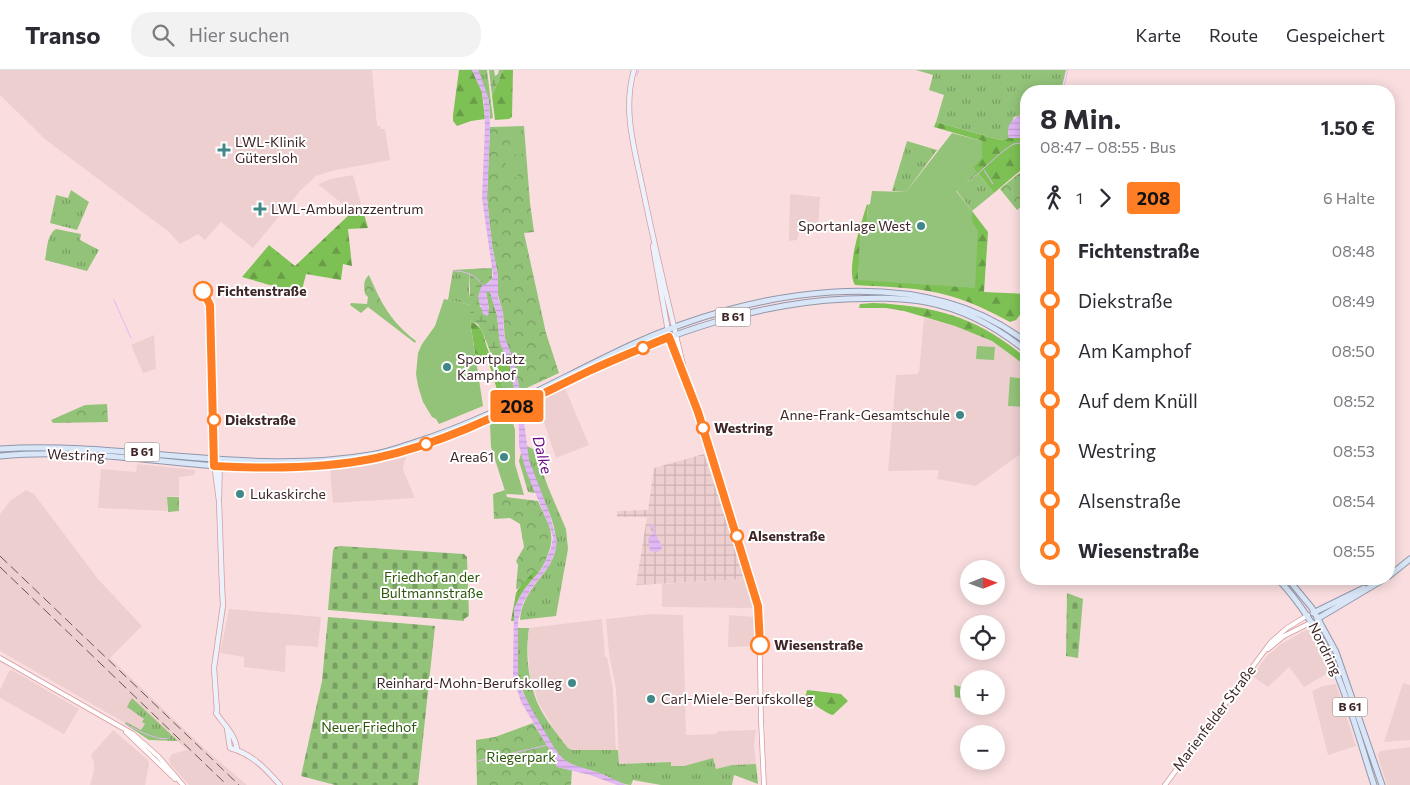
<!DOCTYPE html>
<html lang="de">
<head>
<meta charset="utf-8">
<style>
	:root { --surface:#fff; --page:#f2f2f3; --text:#2b2b33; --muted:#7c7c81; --line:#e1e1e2 }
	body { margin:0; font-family:Commissioner,sans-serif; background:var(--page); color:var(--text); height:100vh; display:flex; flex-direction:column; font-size:19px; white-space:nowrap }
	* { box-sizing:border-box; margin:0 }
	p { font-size:16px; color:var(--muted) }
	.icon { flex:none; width:28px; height:28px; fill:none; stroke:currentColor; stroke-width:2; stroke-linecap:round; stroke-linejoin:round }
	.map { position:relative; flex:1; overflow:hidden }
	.side { position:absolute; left:1020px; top:15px; width:375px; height:500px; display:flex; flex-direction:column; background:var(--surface); border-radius:20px; box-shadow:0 2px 12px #0003 }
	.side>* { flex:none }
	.badge { padding:0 10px; border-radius:4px; font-size:18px; line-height:32px }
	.needle { width:32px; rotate:89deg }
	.fabs { position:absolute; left:960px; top:490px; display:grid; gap:10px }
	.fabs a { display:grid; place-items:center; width:45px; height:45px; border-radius:50%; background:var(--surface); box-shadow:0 2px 12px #0003; font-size:25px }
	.map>.badge { position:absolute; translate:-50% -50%; box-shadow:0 0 0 2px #fff }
	.legs { display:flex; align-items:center; gap:8px; height:55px; padding:0 20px; font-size:16px }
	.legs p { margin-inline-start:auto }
	.summary { display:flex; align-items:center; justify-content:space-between; height:85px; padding:0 20px }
	h1 { font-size:28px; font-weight:700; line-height:38px }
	ul { padding:0 20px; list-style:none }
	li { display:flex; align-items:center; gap:18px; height:50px; font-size:19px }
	li i { display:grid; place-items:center; width:8px; height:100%; margin:0 6px; background:currentColor }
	li i::after { content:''; width:12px; height:12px; margin:-6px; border:4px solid; border-radius:50%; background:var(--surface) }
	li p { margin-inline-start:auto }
	li:first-child i { background:linear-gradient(#0000 50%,currentColor 0) }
	li:last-child i { background:linear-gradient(currentColor 50%,#0000 0) }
	header { display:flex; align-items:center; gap:30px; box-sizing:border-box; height:70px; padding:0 25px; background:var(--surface); border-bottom:1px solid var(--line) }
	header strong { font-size:24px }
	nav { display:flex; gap:28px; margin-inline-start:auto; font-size:18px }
	.search { width:350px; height:45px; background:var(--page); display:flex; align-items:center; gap:12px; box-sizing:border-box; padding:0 18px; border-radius:20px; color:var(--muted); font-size:19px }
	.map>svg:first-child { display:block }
	.built { fill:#eecfd0 }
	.industrial { fill:url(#industrial-grid) }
	.grass { fill:url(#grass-tufts) }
	.forest { fill:url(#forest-firs) }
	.wetland { fill:url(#wetland-marsh) }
	.cemetery { fill:url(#cemetery-stones) }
	.park { fill:url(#park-crowns) }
	.pitch { fill:#93c379 }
	.water { fill:url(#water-rules) }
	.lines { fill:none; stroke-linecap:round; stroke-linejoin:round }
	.stream { stroke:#e1b7f4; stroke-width:1 }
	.tertiary-casing { stroke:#d99a9e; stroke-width:5.5 }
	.secondary-casing { stroke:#d99a9e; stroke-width:6 }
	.primary-casing { stroke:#9297ab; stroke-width:7 }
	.tertiary { stroke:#fff; stroke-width:4 }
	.secondary { stroke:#ecf2fb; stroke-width:4.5 }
	.primary { stroke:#d9e6f7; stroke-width:5 }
	.rail { stroke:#6d5355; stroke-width:1; stroke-dasharray:10 5; stroke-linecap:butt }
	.line-1-casing { stroke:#fff; stroke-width:11 }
	.line-1 { stroke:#ff7d23; stroke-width:8 }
	.poi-dot { fill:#408888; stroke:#fff; stroke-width:2 }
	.stop-1-dot { fill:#fff; stroke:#ff7d23; stroke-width:2.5 }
	.labels { text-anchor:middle; stroke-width:4; stroke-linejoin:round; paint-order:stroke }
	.shield { fill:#fff; stroke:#786668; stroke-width:1 }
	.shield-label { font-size:12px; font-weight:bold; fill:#3e2527 }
	.poi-label { font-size:14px; fill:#3e2527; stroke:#fff; text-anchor:start }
	.stop-label { font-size:14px; font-weight:bold; fill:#3e2527; stroke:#fff; text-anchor:start }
	.street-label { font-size:14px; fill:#3e2527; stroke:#fff }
	.park-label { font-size:14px; fill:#2c570a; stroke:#fff }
	.water-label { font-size:15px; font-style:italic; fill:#6b0a8a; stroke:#fff }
</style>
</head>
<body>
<header>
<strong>Transo</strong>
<div class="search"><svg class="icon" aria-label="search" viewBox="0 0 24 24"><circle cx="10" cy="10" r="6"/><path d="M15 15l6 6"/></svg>Hier suchen</div>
<nav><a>Karte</a><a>Route</a><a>Gespeichert</a></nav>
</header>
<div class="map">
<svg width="1410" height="715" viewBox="0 0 1410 715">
	<defs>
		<pattern id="industrial-grid" width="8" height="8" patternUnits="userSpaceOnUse" patternTransform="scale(1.25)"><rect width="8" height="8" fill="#eecfd0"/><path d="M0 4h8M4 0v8" fill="none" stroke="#cdb2b3"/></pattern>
		<pattern id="grass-tufts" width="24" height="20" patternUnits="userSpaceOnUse" patternTransform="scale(1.25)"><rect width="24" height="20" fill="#93c379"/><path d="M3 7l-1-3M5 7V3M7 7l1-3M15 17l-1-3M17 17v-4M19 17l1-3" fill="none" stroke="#799e63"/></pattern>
		<pattern id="forest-firs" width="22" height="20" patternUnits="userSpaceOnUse" patternTransform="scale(1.25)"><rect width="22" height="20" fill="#7dc054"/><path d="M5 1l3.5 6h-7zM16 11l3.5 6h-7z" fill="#689c46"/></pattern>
		<pattern id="wetland-marsh" width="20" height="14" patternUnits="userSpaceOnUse" patternTransform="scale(1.25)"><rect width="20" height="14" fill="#93c379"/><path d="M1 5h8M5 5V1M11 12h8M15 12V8" fill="none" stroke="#799e63"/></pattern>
		<pattern id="cemetery-stones" width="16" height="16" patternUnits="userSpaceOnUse" patternTransform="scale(1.25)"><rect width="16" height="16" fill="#93c379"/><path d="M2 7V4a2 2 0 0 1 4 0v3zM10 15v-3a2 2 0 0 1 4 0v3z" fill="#799e63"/></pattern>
		<pattern id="park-crowns" width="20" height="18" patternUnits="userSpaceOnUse" patternTransform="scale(1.25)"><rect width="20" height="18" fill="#93c379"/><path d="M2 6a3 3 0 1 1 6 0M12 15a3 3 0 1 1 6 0" fill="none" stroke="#799e63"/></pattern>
		<pattern id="water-rules" width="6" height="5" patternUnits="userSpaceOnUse" patternTransform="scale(1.25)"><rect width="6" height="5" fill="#e1b7f4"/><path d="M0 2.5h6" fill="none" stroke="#c29dd1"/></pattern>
	</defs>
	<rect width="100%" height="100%" fill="#fadedf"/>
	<path class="built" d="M0 0H372L377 56H380L381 59H385L390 90 336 100 316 106 301 120 253 178 221 152 205 170 198 164 180 174 169 162 46 70 0 25Z
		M353 105 361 134 351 141 318 114 331 109Z
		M790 124 820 127 818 156 802 153 797 170 789 171Z
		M924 248 955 256 992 271 1026 296V380L976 416 937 409 939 400 888 401 896 305 917 304 919 302Z
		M154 265 156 299 143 303 131 275Z
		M565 318 589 375 556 388 537 332Z
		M406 387 403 397 404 402 415 428 333 433 330 400 367 396Z
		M137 394 195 400 194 405 179 407V426L167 427V441L98 438 101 399 136 402Z
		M26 420 34 424 98 509 142 556 110 588 206 680 247 715H189L171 695 169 689 172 684 187 680 132 628 144 649 145 654 141 661 125 653 0 581V444L11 430Z
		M746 509 754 536 753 538 662 537V514Z
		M229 539 321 547 318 577 286 575 285 602 244 597V587L220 583Z
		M652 544 681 545 683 546 686 665 716 664 718 661 756 660 754 674 756 694 732 695 716 699 713 688 684 696H671V692L619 694 616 619 609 584 606 549Z
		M729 545 754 547 755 576 728 577Z
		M602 549 605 587H607L613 619 616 680H572L568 678 557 664 538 632 530 606 527 572 529 558Z
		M1308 560 1314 565 1331 603H1328L1304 617 1289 597 1268 617 1252 606 1267 586 1281 574 1304 561Z
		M12 600 79 639 64 664 0 628V620L9 601Z
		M1403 613 1410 615V670L1384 672Z
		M1336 614 1356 676 1328 685 1312 621 1323 616Z
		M113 660 148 690 149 694 145 715H90L94 701V693L91 685Z
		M1410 677V715H1387L1379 690 1378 684 1380 681Z"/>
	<path class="industrial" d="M704 384 746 509 636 515 647 447H617V441L648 440 654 398Z"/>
	<path class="grass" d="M478 0H487L493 48 490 49 489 31Z
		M916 0H1066L1061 21H1026V44L1014 47 1008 61 1009 68 1000 70 936 52 944 25 929 20 933 5Z
		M907 71 937 80 906 122 892 121Z
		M979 104 994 123 972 141 956 120 968 110 970 112Z
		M71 120 89 132 77 160 50 153 56 125 68 128Z
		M56 159 81 164 80 170 99 180 87 201 45 190C47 180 47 164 56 159Z
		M470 199 469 221 471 235 448 230 453 200Z
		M511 303 515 323 500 329 498 323 504 309Z
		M527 376 535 380 548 417 566 459 568 479 556 546 520 550C522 517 555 502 556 475 557 440 526 411 527 376Z
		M521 383 535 423 528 422 519 391Z
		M518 558H529C525 581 528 609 537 632 544 648 557 664 568 678L572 680H618L619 694 671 692V696H684L713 688 716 699 732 695 756 694 758 714 734 705 732 715H661L633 710 631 715C620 715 609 706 599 703 589 699 576 698 566 691 550 680 521 624 518 605 516 590 518 574 518 558Z
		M132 628 178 671 149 670 125 654 126 652 141 660 145 654 142 652 144 649 127 637Z"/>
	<path class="forest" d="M459 0H472L482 22 485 49 471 51 457 56 453 51V45Z
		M503 0H513L512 47 509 49 495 50 492 26Z
		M936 52 1000 70 1009 68H1026V100H1021L994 123 979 104 970 112 968 110 976 102 973 98 982 71 934 57Z
		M867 134 868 135 866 164 861 163 858 210 972 151V141L988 162 984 222 1026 224V237L1016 250 1010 252C991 242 972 232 950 226 920 217 887 217 855 215 845 200 862 151 867 134Z
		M362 137 368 158 348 159 352 196 343 194 341 210 306 204 301 224 242 207 269 175 295 196 351 143Z
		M873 233C937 236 977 247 1026 288V296L992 271 955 256 904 241 886 238H859L860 234Z
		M470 251C488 258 482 273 491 285 494 288 501 292 505 294L509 292 511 303 504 309 498 323 487 287 476 289Z
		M535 499 539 502C525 518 514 529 514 551H511L516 523 525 509Z
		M807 620 841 624 848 631 833 645C827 644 811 632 805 628Z"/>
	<path class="wetland" d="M489 0H494L495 6 498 4 499 0H503L492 26Z
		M492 198V209C479 221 478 218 480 237L489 239 486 222H490L497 245 500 273 509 292 505 294H497L491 284 483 263 478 254 470 251V199Z"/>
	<path class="cemetery" d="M340 476 464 484 467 487 469 546 464 549V551L328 540 333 480 335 477Z
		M1067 523 1083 529 1078 588 1066 586Z
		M328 547 435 556 418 715H335L301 706 322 611Z"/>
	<path class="park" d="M524 56 530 133 534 162 524 163 546 263 559 303 520 321 513 289 505 271 503 243 497 221 498 206 492 175 487 128 490 57Z
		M1022 101H1026V133L1017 140 1000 119Z
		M369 205C381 233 391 252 416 271L415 273 368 237 361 243 350 235 351 233 367 234 368 227 365 224C364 217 363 210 369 205Z
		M107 334 108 352 53 353 51 350 85 335Z
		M505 420 507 427 538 431C546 451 557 462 548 484 546 491 543 496 539 502L535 500 518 519H516L518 495 516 491 524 477 520 454 510 448 494 449 493 424Z
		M167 427H179V441L168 442Z
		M954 615 969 619V630L955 627Z
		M533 653 550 680 557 697 572 700 571 715H477L476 670 495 667Z"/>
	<path class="pitch" d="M521 59 523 84 511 85 509 60Z
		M952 63 982 71V88L973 98 977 102 956 121 972 141V151L978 161 975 218 858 210 860 163H866L868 135 870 134 872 121 906 122Z
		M517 86 518 107 507 108 505 87Z
		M444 229 471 235 470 251 483 336 439 354 436 349 432 347 423 332 418 316 416 304 418 283 422 274 435 256Z
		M977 276 995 277 994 290 976 289Z
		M1010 307 1026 309V337L1008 336Z
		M511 345 515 360V394L524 425 506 424 491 377 490 355Z"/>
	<path class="water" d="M472 0H478L486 21 489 31 490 57 487 128 492 175 498 206V227L503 243 504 265 513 289 520 321 529 390 549 442 557 471 555 482 549 496 531 519 523 533 518 551V606L522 621 532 640 555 679 562 688 571 694 602 704 626 715H617L590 705 557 697 550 680 521 632 513 606 514 538 523 521 543 497 551 478 553 467 548 453 526 401 519 376V359L515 323 509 292 500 273 497 245 490 222H486L489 239 488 246 483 244 478 227 481 217 491 211 493 205 482 128 485 57 484 33 482 22Z
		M1025 43 1026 44V68H1009C1006 53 1012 49 1025 43Z
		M651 454 654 455 653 459 662 476V478L658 482 650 481 648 468 653 464 650 457Z"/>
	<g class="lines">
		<path class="stream" d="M637 5 639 0
			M1063 21 1068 0
			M984 100 993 114
			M970 110C981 102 1004 78 1014 74 1018 73 1022 73 1026 72
			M454 201C466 201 477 205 483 216
			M114 230 131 268
			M125 654C136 659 158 672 169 668
			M478 691 548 675"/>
		<g class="tertiary-casing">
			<path id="tertiary" d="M676 265 687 311 759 541 761 651 764 715
				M669 267 680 300 686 309
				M1268 579 1284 566 1312 552
				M0 588 133 664 158 686 183 715
				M126 662 175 709
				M1165 715 1271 572 1287 558 1308 545"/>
		</g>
		<g class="secondary-casing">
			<path id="secondary" d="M634 0C622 41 635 80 643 120 653 168 664 216 676 265
				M653 176 669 267
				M214 393 219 431 222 517 223 535 214 598 217 641 216 643C224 655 236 665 237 680
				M219 428 220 389
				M227 659 230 678C252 684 265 698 280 715"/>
		</g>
		<g class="primary-casing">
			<path id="primary" d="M0 379C123 371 248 406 370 385 386 383 401 377 416 372 492 348 560 308 631 275 746 222 918 188 1026 272
				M0 386C68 379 136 389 204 395 259 399 315 398 370 389 387 386 405 381 422 375 480 356 533 327 589 301 670 263 756 233 846 229 872 228 900 227 926 232 963 239 998 258 1026 281
				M1389 506 1410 489
				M1278 509C1335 570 1349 638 1374 715
				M1288 509 1312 538 1336 582 1382 715
				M1313 543 1364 518
				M1317 549 1384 509"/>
		</g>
		<use href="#tertiary" class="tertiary"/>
		<use href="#secondary" class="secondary"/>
		<use href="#primary" class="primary"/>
		<path class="rail" d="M0 486 239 715
			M0 497 227 715"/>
	</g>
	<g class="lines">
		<g class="line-1-casing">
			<path id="line-1" d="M203 221 210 235 214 396C267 399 323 399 376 388 451 372 520 334 589 301 615 289 642 278 669 267L698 342 758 536 760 575"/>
		</g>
		<use href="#line-1" class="line-1"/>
	</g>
	<g class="poi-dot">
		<path d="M221.5 72.5h5v5h5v5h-5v5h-5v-5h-5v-5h5z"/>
		<path d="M257.5 131.5h5v5h5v5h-5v5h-5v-5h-5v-5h5z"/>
		<circle cx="921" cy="156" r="5"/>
		<circle cx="447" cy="297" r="5"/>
		<circle cx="960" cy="345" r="5"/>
		<circle cx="504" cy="387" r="5"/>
		<circle cx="240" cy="424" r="5"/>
		<circle cx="572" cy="613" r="5"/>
		<circle cx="651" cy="629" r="5"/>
	</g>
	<g class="stop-1-dot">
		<circle cx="203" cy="221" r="9"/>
		<circle cx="643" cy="278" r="6"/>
		<circle cx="214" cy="350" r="6"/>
		<circle cx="703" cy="358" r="6"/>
		<circle cx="426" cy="374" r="6"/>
		<circle cx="737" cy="466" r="6"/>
		<circle cx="760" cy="575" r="9"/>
	</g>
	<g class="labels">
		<g class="shield">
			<rect x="715.5" y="237.5" width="35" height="19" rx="4"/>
			<rect x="124.5" y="372.5" width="35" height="19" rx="4"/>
			<rect x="1332.5" y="627.5" width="35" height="19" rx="4"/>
		</g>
		<g class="shield-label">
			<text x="733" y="251">B 61</text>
			<text x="142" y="386">B 61</text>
			<text x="1350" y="641">B 61</text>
		</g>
		<g class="poi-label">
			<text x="235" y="77">LWL-Klinik<tspan x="235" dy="16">Gütersloh</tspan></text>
			<text x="271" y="144">LWL-Ambulanzzentrum</text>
			<text x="911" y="161" text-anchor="end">Sportanlage West</text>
			<text x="457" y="294">Sportplatz<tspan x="457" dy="16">Kamphof</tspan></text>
			<text x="950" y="350" text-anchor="end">Anne-Frank-Gesamtschule</text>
			<text x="494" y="392" text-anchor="end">Area61</text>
			<text x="250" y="429">Lukaskirche</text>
			<text x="562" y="618" text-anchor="end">Reinhard-Mohn-Berufskolleg</text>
			<text x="661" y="634">Carl-Miele-Berufskolleg</text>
		</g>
		<g class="stop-label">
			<text x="217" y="226">Fichtenstraße</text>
			<text x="225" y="355">Diekstraße</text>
			<text x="714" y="363">Westring</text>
			<text x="748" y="471">Alsenstraße</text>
			<text x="774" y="580">Wiesenstraße</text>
		</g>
		<g class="street-label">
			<text transform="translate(76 385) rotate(2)" y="5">Westring</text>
			<text transform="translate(1325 579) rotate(64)" y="5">Nordring</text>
			<text transform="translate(1214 648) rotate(-53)" y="5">Marienfelder Straße</text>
		</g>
		<g class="park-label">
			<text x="432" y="512">Friedhof an der<tspan x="432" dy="16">Bultmannstraße</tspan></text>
			<text x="369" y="662">Neuer Friedhof</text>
			<text x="521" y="692">Riegerpark</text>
		</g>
		<g class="water-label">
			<text transform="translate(542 385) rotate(76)" y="5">Dalke</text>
		</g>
	</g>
</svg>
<div class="fabs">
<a><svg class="needle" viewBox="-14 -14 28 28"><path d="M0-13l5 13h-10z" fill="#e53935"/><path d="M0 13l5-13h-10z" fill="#7c7c81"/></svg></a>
<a><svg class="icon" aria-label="locate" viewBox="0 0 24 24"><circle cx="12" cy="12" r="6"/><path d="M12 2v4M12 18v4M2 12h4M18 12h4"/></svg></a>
<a>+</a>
<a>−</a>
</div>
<b class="badge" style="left:517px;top:336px;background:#ff7d23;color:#111">208</b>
<section class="side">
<div class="summary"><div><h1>8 Min.</h1><p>08:47 – 08:55 · Bus</p></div><b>1.50 €</b></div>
<div class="legs"><svg class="icon" aria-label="walk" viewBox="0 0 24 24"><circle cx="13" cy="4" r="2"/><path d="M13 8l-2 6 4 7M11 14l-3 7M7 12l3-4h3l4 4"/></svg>1<svg class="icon" aria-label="forward" viewBox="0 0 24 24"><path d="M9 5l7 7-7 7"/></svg><b class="badge" style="background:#ff7d23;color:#111">208</b><p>6 Halte</p></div>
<ul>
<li><i style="color:#ff7d23"></i><b>Fichtenstraße</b><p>08:48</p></li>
<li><i style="color:#ff7d23"></i><span>Diekstraße</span><p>08:49</p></li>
<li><i style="color:#ff7d23"></i><span>Am Kamphof</span><p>08:50</p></li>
<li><i style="color:#ff7d23"></i><span>Auf dem Knüll</span><p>08:52</p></li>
<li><i style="color:#ff7d23"></i><span>Westring</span><p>08:53</p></li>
<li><i style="color:#ff7d23"></i><span>Alsenstraße</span><p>08:54</p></li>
<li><i style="color:#ff7d23"></i><b>Wiesenstraße</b><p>08:55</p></li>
</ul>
</section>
</div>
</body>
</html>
